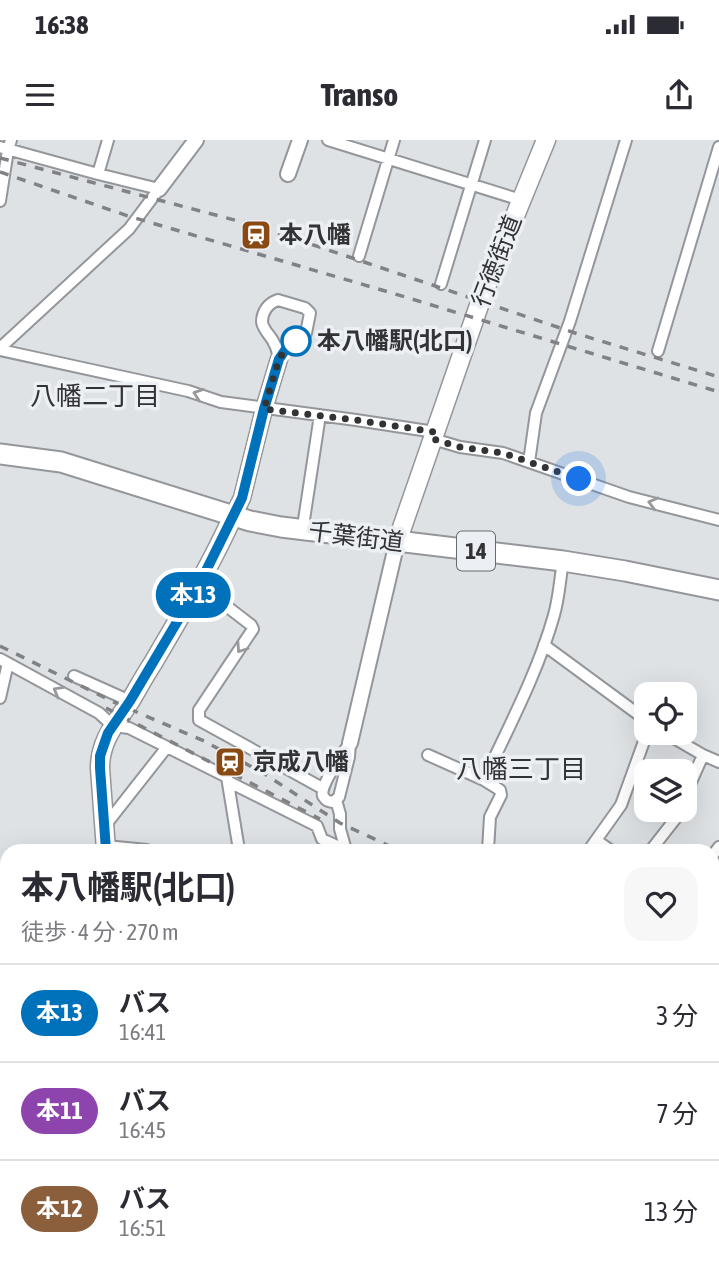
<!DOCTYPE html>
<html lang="ja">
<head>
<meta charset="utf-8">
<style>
	:root { --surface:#fff; --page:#f7f7f7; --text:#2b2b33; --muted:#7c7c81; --line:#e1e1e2 }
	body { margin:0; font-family:"Asap Condensed","Noto Sans JP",sans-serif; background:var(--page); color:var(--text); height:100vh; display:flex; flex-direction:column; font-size:26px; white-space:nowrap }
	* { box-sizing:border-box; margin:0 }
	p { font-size:23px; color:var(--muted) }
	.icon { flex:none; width:38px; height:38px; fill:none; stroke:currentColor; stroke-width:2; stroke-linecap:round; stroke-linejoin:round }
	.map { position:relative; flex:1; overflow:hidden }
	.panel { position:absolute; left:0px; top:704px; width:719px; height:429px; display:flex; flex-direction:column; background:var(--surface); border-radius:21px 21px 0 0; box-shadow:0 7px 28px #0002 }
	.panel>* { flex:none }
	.badge { padding:0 14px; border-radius:23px; font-size:24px; line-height:46px }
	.fabs { position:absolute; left:634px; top:542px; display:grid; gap:14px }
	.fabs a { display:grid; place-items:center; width:63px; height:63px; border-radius:14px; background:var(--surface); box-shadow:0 7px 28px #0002; font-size:35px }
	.you { position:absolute; width:35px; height:35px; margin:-18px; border:5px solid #fff; border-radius:50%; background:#1a73e8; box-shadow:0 0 0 10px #1a73e833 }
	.map>.badge { position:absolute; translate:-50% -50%; box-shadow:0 0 0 4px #fff }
	.round { display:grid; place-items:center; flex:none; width:74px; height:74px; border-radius:21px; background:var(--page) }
	.headline { display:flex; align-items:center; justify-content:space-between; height:119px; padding:0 21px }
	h1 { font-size:33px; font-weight:700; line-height:52px }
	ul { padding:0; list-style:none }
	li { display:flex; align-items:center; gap:21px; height:98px; padding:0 21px; border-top:2px solid var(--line) }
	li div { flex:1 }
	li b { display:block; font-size:26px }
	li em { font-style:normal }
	li .badge { min-width:77px; font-weight:700; text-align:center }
	.status { display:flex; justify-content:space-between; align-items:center; height:49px; padding:0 35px; background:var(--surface); direction:ltr }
	.status svg { height:19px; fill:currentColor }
	header { display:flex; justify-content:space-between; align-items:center; height:91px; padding:0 21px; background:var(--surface); font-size:32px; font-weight:700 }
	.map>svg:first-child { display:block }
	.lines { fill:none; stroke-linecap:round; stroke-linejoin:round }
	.minor-casing { stroke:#94969a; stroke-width:14 }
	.tertiary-casing { stroke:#94969a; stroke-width:18 }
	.secondary-casing { stroke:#94969a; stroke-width:19 }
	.primary-casing { stroke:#94969a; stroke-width:21 }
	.trunk-casing { stroke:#94969a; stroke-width:23 }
	.minor { stroke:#fff; stroke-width:10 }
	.tertiary { stroke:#fff; stroke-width:14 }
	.secondary { stroke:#fff; stroke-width:16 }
	.primary { stroke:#fff; stroke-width:18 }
	.trunk { stroke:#fff; stroke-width:19 }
	.rail { stroke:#808285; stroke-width:3.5; stroke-dasharray:9 9; stroke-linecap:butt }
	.oneway { stroke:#98999a }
	.line-casing { stroke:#fff; stroke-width:16 }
	.line { stroke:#0072bc; stroke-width:10 }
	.walk { stroke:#323335; stroke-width:7; stroke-dasharray:0 12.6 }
	.stop-dot { fill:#fff; stroke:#0072bc; stroke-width:3.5 }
	.labels { text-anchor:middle; stroke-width:7; stroke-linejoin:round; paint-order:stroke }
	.shield { fill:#eceff3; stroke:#6a6b6e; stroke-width:2 }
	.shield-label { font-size:23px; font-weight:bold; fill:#323335 }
	.poi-label { font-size:24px; font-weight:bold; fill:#323335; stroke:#eceff3; text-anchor:start }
	.street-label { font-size:24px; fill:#323335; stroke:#eceff3 }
	.stop-label { font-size:24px; font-weight:bold; fill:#323335; stroke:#eceff3; text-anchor:start }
	.neighbourhood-label { font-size:26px; fill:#323335; stroke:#eceff3 }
</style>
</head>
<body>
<div class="status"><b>16:38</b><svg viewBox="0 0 49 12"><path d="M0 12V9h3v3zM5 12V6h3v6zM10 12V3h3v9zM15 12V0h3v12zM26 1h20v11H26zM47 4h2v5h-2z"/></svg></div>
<header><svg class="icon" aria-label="menu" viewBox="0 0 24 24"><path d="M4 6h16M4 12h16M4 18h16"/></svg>Transo<svg class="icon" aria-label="share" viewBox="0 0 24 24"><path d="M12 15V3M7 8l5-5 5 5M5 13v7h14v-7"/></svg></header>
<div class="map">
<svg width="719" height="1131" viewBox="0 0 719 1131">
	<rect width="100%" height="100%" fill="#dfe2e5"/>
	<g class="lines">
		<g class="minor-casing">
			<path id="minor" d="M328 0 521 60
				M0 7 98 34 159 49 129 89 0 208
				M98 34 108 0
				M0 61 8 10 11 0
				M359 116 394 0
				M441 144 485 0
				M278 160 305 168 310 173 306 193 288 206 279 219C278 214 277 208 274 203 271 196 263 190 262 182 262 172 268 163 278 160Z
				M0 210 188 251 221 262 356 280 435 292
				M658 211 719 7
				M433 299 460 307 503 313 629 357 719 380
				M529 322 536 273 570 181 626 0
				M304 380 320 275
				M199 445 251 485 253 489 199 570V580L322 648
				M544 505 646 580
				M0 519 99 573 113 586 129 588 227 637 239 710
				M74 536 130 561
				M0 558 8 523
				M665 593 703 615 719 622
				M350 603 349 617 339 657 333 662C328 661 326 661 323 656 319 647 343 612 350 603Z
				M428 615 484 640 500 650 501 655 490 677 488 710
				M484 640C509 586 538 532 554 475 559 458 560 439 563 421
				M229 642 317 686 322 699 346 710
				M684 658 703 615
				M336 660 340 674V689L346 710
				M104 687 167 607
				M596 700 610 710
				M106 706 147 710
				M589 710 621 665 647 593
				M651 710 676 678 679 670
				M712 716 719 707
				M0 761 7 753
				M712 770 719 762
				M712 976 719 974
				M712 1056 719 1053
				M0 1115 7 1118
				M26 1125 41 1131
				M395 1125 396 1131
				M623 1125 625 1131
				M130 1131 154 1125"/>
		</g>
		<g class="tertiary-casing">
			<path id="tertiary" d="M288 34 300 0
				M159 49 196 0
				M350 603 397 402"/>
		</g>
		<g class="secondary-casing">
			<path id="secondary" d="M233 376 242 358 264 269 279 219"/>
		</g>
		<g class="primary-casing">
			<path id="primary" d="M397 402 483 154 546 0
				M106 710 100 628C100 600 116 583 131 560 138 548 145 535 153 523 181 475 210 427 233 376
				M119 1125V1131"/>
		</g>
		<g class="trunk-casing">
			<path id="trunk" d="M0 314 61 322 250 381 281 387 563 421 625 431 719 450"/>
		</g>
		<use href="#minor" class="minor"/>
		<use href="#tertiary" class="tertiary"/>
		<use href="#secondary" class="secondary"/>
		<use href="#primary" class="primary"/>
		<use href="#trunk" class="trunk"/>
		<path class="rail" d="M0 18 257 86 578 194 719 237
			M0 32 128 76 392 153 719 252
			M0 506 118 564 204 601 263 633 340 683 398 710
			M106 568 320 679
			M712 839 719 842"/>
	</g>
	<defs><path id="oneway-chevron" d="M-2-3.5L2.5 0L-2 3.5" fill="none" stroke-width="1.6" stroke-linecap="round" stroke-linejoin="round" transform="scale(1.75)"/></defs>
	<g class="oneway">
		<use href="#oneway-chevron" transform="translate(198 254) rotate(-161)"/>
		<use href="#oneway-chevron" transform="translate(653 363) rotate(-165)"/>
		<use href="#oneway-chevron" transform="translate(241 508) rotate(124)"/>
		<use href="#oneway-chevron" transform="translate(58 551) rotate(-151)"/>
	</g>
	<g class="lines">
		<g class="line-casing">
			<path id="line" d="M106 710 100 628V616L108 593 130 561 199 445 242 358 264 269 279 219 288 206 298 200"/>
		</g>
		<use href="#line" class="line"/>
		<path class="walk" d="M296 201 298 200 288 206 279 219 264 269 356 280 435 292 433 299 460 307 503 313 579 339"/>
	</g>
	<defs>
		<g id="station-square" transform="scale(1.575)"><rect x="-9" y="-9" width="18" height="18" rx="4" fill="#894913" stroke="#eceff3"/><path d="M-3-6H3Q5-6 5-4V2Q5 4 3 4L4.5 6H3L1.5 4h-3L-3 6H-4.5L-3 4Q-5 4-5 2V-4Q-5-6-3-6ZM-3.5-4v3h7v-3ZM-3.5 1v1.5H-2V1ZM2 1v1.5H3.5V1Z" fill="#fff"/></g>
	</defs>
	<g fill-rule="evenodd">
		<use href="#station-square" x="256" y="95"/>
		<use href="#station-square" x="230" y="622"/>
	</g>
	<circle class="stop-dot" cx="296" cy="201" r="14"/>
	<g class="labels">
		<rect class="shield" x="457" y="391.5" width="38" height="39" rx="5"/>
		<g class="shield-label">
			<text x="476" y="419">14</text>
		</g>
		<g class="poi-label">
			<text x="279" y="103">本八幡</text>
			<text x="253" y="630">京成八幡</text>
		</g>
		<g class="street-label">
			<text transform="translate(497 121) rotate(-69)" y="8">行徳街道</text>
			<text transform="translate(356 397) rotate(7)" y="8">千葉街道</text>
		</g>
		<g class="stop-label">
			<text x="317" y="209">本八幡駅(北口)</text>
		</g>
		<g class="neighbourhood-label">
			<text x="95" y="265">八幡二丁目</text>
			<text x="521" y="638">八幡三丁目</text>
		</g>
	</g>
</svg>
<div class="fabs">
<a><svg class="icon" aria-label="locate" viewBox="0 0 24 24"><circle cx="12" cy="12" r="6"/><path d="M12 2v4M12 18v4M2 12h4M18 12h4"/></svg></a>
<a><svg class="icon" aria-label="layers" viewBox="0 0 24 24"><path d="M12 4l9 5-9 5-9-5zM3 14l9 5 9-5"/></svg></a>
</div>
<div class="you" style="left:579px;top:339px"></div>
<b class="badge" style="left:193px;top:455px;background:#0072bc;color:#fff">本13</b>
<section class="panel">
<div class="headline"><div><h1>本八幡駅(北口)</h1><p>徒歩 · 4 分 · 270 m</p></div><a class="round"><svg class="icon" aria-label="heart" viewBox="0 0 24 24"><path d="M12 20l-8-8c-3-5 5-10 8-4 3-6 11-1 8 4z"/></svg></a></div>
<ul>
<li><span class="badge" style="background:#0072bc;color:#fff">本13</span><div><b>バス</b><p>16:41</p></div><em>3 分</em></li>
<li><span class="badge" style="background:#8e44ad;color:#fff">本11</span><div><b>バス</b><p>16:45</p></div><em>7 分</em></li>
<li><span class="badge" style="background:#8b5e3c;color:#fff">本12</span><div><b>バス</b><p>16:51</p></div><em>13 分</em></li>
</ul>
</section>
</div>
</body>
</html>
